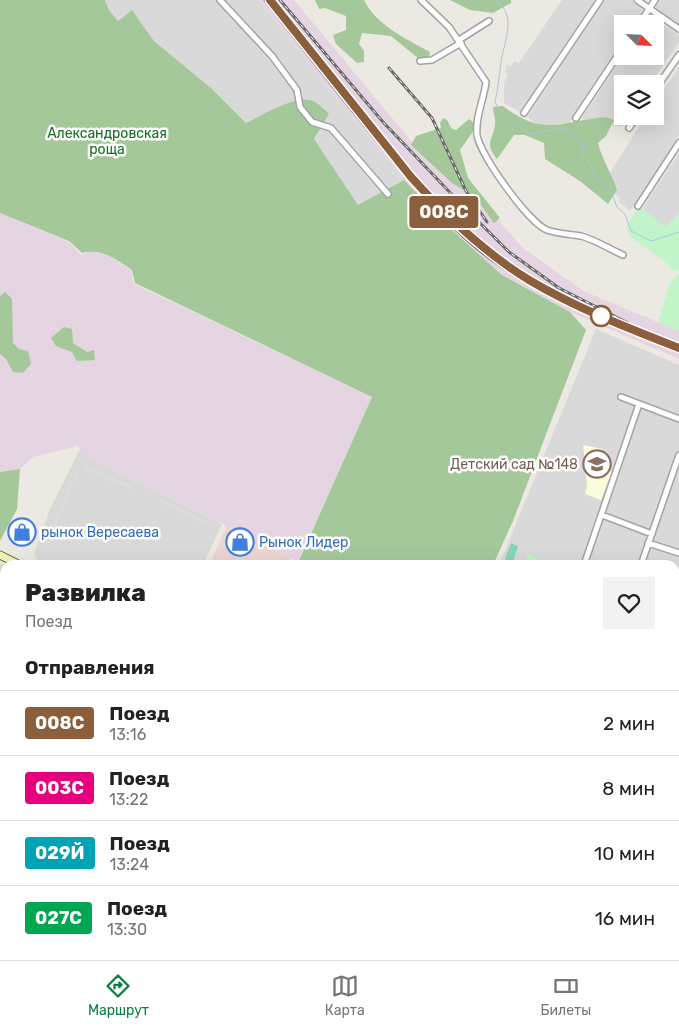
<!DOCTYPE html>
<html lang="ru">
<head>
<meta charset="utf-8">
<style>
	:root { --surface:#fff; --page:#f2f2f2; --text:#222; --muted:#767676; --line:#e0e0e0; --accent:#0b8043 }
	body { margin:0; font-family:Rubik,sans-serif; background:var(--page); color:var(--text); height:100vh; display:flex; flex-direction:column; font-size:19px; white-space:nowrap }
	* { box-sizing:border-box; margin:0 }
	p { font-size:16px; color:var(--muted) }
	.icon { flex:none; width:28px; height:28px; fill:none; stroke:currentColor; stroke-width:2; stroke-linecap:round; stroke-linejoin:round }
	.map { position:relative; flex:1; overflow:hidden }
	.sheet { position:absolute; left:0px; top:560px; width:680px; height:400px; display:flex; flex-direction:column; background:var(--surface); border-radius:15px 15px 0 0; box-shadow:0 5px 20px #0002 }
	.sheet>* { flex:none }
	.badge { padding:0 10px; border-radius:4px; font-size:18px; line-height:32px }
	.needle { width:32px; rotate:114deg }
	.fabs { position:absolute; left:614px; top:15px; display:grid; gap:10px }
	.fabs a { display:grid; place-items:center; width:50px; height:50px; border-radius:0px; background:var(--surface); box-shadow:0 5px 20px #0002; font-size:25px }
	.map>.badge { position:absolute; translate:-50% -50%; box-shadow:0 0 0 2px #fff }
	h2 { padding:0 25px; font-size:19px; line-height:45px }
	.round { display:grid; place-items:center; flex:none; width:52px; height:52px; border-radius:0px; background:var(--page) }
	.headline { display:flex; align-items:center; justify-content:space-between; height:85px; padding:0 25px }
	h1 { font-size:24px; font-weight:800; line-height:38px }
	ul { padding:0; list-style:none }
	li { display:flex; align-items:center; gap:15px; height:65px; padding:0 25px; border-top:1px solid var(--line) }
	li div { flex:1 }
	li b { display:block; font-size:19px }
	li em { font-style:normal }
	li .badge { min-width:55px; font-weight:700; text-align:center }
	.menu { display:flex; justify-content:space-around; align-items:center; height:70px; border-top:1px solid var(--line); background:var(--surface); font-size:14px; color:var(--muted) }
	.menu a { display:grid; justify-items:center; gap:2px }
	.menu .current { color:var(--accent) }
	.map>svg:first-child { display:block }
	.residential { fill:#d9d9d9 }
	.commercial { fill:#ecd4d2 }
	.industrial { fill:#e5d4e1 }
	.education { fill:#fafcdb }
	.construction { fill:#bfc0ae }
	.forest { fill:#a5c89a }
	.park { fill:#c1f4c8 }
	.pitch { fill:#86d5ba }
	.parking { fill:#dcdcdc }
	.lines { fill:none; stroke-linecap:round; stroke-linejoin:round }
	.stream { stroke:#a6c9d6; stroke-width:1 }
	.street-casing { stroke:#a3a3a3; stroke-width:8 }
	.secondary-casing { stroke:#59670e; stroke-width:9 }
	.street { stroke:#fff; stroke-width:5 }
	.secondary { stroke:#edf3b9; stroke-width:7 }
	.rail-casing { stroke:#6a6a6a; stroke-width:3 }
	.rail { stroke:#fff; stroke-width:1; stroke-dasharray:4; stroke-linecap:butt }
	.line-casing { stroke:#fff; stroke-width:11 }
	.line { stroke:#8b5e3c; stroke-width:8 }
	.stop-dot { fill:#fff; stroke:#8b5e3c; stroke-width:2.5 }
	.labels { text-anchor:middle; stroke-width:5; stroke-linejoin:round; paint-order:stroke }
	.park-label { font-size:14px; fill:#146f20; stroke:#fff }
	.education-label { font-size:14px; fill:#785e54; stroke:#fff; text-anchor:end }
	.shop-label { font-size:14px; fill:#366cbe; stroke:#fff; text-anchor:start }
</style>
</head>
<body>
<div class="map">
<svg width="679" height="960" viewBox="0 0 679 960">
	<rect width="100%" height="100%" fill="#ece9e2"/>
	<path class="residential" d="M105 0H258L404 180 358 206 314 139 329 114 292 102 246 123 211 88 154 41 132 10 118 21 109 10Z
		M562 0H595L520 112 504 103V83L508 74 505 72 507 65 511 67 514 61 519 63Z
		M604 0H631L643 10 634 24H622V41L569 123 540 126 527 117Z
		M660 0H679V25L655 8Z
		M650 15 679 35V42L650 84H622V116H628L621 127 581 119 623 56H655V24H645Z
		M679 67V136L630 211 618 201 620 198 604 182 646 116H655V103Z
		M679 153V213L666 227 642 209Z
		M596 329 679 365V875L675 874V565H499Z
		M80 449 85 456 222 524 203 565H46L38 561 34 553 50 509Z
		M0 564 5 567V613L0 611Z
		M5 631V921L0 918V642Z
		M63 955H285L283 960H61Z"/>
	<path class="commercial" d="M227 526 291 558 288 565H209Z"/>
	<path class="industrial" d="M258 0H294L422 154 474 193 523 248 583 291 679 331V359L570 312 503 275 450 228 404 180Z
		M0 213 69 242 81 255 91 251 107 255 131 270 134 284 372 397 298 561 85 456 78 446 33 457 20 469 0 472Z"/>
	<path class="education" d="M583 445 603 449 602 452 608 454 611 474 601 500 585 494 587 485Z
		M0 807 5 810V899L0 897Z
		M68 955H147L145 960H66Z"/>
	<path class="construction" d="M0 611 5 613V631L0 642Z"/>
	<path class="forest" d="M0 0H105L109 10 118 21 132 10 154 41 211 88 246 123C261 116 293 96 310 100 317 102 324 109 329 114L314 139 358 205 404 180 450 228 502 275 570 312 586 330 513 521 493 565H297L372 397 135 283 132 270C115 259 102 248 82 253L69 241 0 213Z
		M315 0H364C375 24 406 39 430 52L429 59 418 58 391 36 362 33 359 44 364 51V62L357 63 336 44 333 35 346 30V16L325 8 319 9Z
		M450 0H511V3L493 13 470 10Z
		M503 106C544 138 560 121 606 117L614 120 606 136 598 143C602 160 612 174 617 190L608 204 580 181 545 159 544 143 525 135H514L497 159C484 142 493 141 495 124 496 119 493 112 493 107Z
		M443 118 447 120 451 128 456 130 469 119 473 122 474 130 460 150 468 178 500 218 494 223 475 197 452 183 411 145 416 136 441 128 440 123Z
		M5 292 12 299 13 343 19 349 28 351 31 364 23 373 13 372 6 359 0 354V296Z
		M64 327 72 329 73 343 87 352 94 350 95 360 77 361 72 352 56 346 51 338Z
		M20 469 17 509 0 541V472Z"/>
	<path class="park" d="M639 206 666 227 679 214V271L672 270 669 265 631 237 626 227Z
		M679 274V331L658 323 670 282Z
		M528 554 538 558 535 565H525Z
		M285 955H320L318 960H283Z"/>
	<path class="pitch" d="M511 543 518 546 513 562 505 559Z"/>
	<path class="parking" d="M84 465 135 487 134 491 82 468Z
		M77 467 80 468 48 546 45 544Z
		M161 498 210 523 208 527 159 502Z"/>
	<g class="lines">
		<path class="stream" d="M455 0H456
			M495 0C519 15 503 43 501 63 499 76 498 89 495 102L498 108C510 115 518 126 530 134L563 128 577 135 582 140 583 156 591 164 595 177 612 194 617 207 625 214 631 231 651 241 679 232"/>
		<g class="street-casing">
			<path id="street" d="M220 0 272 56 297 90 300 107 312 122 331 128 388 194
				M421 0 449 27 486 82C484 99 475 117 477 135 480 155 528 222 547 230 558 234 570 234 581 236 596 240 609 249 623 255
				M637 0 679 29
				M639 24 655 0
				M459 40 489 21
				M420 61 432 60 461 43
				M655 90 679 55
				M524 113 600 0
				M576 118 622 49
				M629 128 637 116
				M638 206 679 143
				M621 397 679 419
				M602 515 652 534
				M648 543 679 553
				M584 565 639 404
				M641 565 679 455
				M675 608 679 610
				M675 628 679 617"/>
		</g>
		<g class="secondary-casing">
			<path id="secondary" d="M0 555 20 565
				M675 728 679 729
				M675 789 679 791
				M340 960 342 955"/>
		</g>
		<use href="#street" class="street"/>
		<use href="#secondary" class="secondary"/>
		<g class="rail-casing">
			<path id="rail" d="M265 0C309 56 352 112 398 166 427 200 456 234 492 260 549 300 615 325 679 351
				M280 0 383 122 459 202 509 252 559 288 628 323
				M389 68 432 118 466 191 487 222"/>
		</g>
		<use href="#rail" class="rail"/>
	</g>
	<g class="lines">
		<g class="line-casing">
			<path id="line" d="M270 0 411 177C445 215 485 253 529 280 576 308 628 328 679 348"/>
		</g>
		<use href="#line" class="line"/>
	</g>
	<defs>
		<g id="school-ring" transform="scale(1.4375)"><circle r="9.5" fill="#fff" stroke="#8d6e63" stroke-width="1.5"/><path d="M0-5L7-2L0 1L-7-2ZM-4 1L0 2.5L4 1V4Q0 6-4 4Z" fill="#8d6e63"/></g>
		<g id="shop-ring" transform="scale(1.4375)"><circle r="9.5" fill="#fff" stroke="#3f7fe0" stroke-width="1.5"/><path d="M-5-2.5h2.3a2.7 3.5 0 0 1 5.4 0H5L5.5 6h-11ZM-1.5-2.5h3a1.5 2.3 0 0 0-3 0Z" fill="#3f7fe0"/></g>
	</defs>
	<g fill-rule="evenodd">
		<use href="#school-ring" x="597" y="464"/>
		<use href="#shop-ring" x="22" y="532"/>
		<use href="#shop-ring" x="240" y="542"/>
	</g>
	<circle class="stop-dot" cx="601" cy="316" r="10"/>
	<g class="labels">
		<g class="park-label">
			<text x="107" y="138">Александровская<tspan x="107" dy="16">роща</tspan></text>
		</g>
		<g class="education-label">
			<text x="578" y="469">Детский сад №148</text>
		</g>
		<g class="shop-label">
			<text x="41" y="537">рынок Вересаева</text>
			<text x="259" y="547">Рынок Лидер</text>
		</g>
	</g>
</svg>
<div class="fabs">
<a><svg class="needle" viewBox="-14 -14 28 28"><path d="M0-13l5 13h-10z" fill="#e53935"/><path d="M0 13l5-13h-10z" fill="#767676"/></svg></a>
<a><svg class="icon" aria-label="layers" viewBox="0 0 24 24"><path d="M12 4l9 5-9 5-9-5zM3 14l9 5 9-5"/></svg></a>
</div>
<b class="badge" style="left:444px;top:212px;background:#8b5e3c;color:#fff">008С</b>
<section class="sheet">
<div class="headline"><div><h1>Развилка</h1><p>Поезд</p></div><a class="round"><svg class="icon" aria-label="heart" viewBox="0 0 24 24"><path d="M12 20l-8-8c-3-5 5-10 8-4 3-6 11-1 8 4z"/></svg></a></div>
<h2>Отправления</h2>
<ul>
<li><span class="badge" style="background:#8b5e3c;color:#fff">008С</span><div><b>Поезд</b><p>13:16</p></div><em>2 мин</em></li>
<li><span class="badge" style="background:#e6007e;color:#fff">003С</span><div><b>Поезд</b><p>13:22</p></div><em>8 мин</em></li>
<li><span class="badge" style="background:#00a3b4;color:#fff">029Й</span><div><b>Поезд</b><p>13:24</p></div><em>10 мин</em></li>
<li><span class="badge" style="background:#00a651;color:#fff">027С</span><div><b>Поезд</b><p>13:30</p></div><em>16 мин</em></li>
</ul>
</section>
</div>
<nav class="menu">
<a class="current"><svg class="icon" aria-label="directions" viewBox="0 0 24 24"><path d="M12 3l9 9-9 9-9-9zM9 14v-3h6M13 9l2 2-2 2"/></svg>Маршрут</a>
<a><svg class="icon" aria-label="map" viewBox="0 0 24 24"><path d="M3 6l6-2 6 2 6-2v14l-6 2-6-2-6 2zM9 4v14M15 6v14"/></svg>Карта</a>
<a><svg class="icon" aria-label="tickets" viewBox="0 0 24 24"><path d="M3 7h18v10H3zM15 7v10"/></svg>Билеты</a>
</nav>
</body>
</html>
